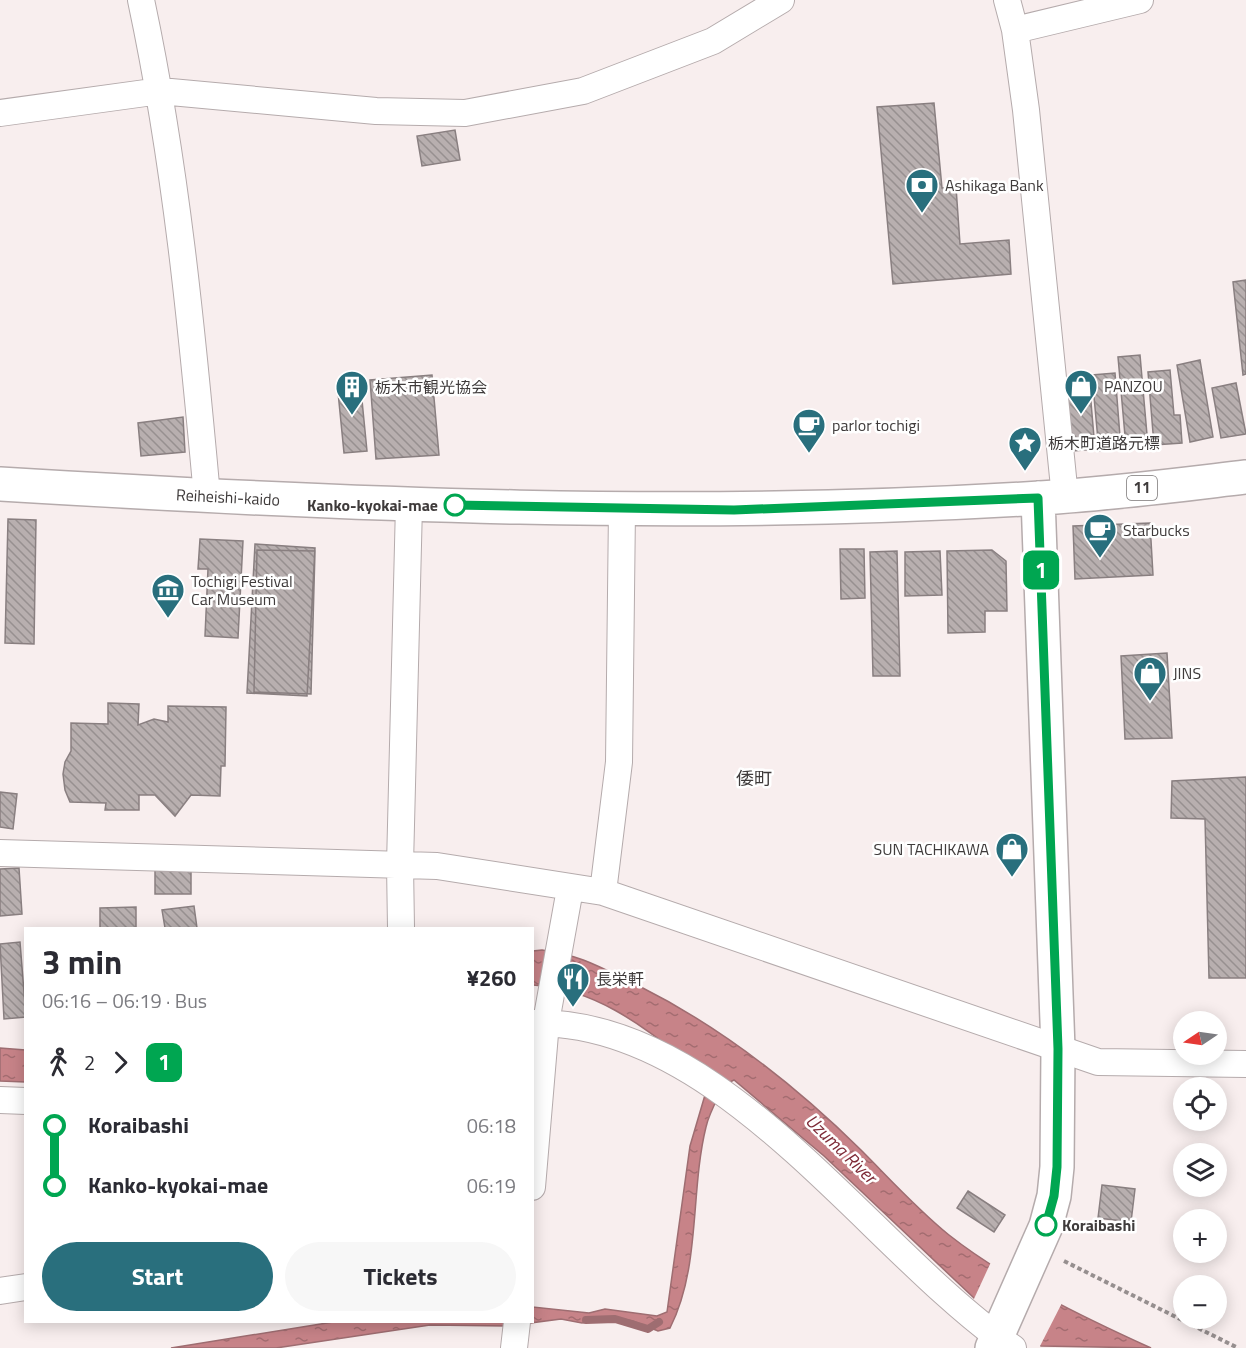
<!DOCTYPE html>
<html lang="en">
<head>
<meta charset="utf-8">
<style>
	:root { --surface:#fff; --page:#f7f7f7; --text:#2b2b33; --muted:#7c7c81; --accent:#296f7d }
	body { margin:0; font-family:"Titillium Web","Noto Sans JP",sans-serif; background:var(--page); color:var(--text); height:100vh; display:flex; flex-direction:column; font-size:22px; white-space:nowrap }
	* { box-sizing:border-box; margin:0 }
	p { font-size:20px; color:var(--muted) }
	.icon { flex:none; width:33px; height:33px; fill:none; stroke:currentColor; stroke-width:2; stroke-linecap:round; stroke-linejoin:round }
	.map { position:relative; flex:1; overflow:hidden }
	.panel { position:absolute; left:24px; top:927px; width:510px; height:396px; display:flex; flex-direction:column; background:var(--surface); border-radius:0px; box-shadow:0 3px 15px #0003 }
	.panel>* { flex:none }
	.badge { padding:0 12px; border-radius:9px; font-size:21px; line-height:39px }
	.needle { width:39px; rotate:257deg }
	.buttons { position:absolute; left:1173px; top:1011px; display:grid; gap:12px }
	.buttons a { display:grid; place-items:center; width:54px; height:54px; border-radius:50%; background:var(--surface); box-shadow:0 3px 15px #0003; font-size:30px }
	.map>.badge { position:absolute; translate:-50% -50%; box-shadow:0 0 0 3px #fff }
	.legs { display:flex; align-items:center; gap:9px; height:66px; padding:0 18px; font-size:20px }
	.legs p { margin-inline-start:auto }
	.summary { display:flex; align-items:center; justify-content:space-between; height:102px; padding:0 18px }
	h1 { font-size:33px; font-weight:700; line-height:45px }
	.button { display:flex; gap:12px; margin-top:auto; padding:12px 18px }
	.button a { flex:1; height:69px; border-radius:36px; background:var(--accent); color:#fff; font-size:24px; font-weight:700; line-height:69px; text-align:center }
	.button a+a { background:var(--page); color:var(--text) }
	ul { padding:0 18px; list-style:none }
	li { display:flex; align-items:center; gap:21px; height:60px; font-size:22px }
	li i { display:grid; place-items:center; width:9px; height:100%; margin:0 8px; background:currentColor }
	li i::after { content:''; width:15px; height:15px; margin:-8px; border:4px solid; border-radius:50%; background:var(--surface) }
	li p { margin-inline-start:auto }
	li:first-child i { background:linear-gradient(#0000 50%,currentColor 0) }
	li:last-child i { background:linear-gradient(currentColor 50%,#0000 0) }
	.map>svg:first-child { display:block }
	.water { fill:url(#water-ripples); stroke:#9e6d71; stroke-width:1.5 }
	.pier { fill:#f8eeee }
	.lines { fill:none; stroke-linecap:round; stroke-linejoin:round }
	.stream { stroke:#9e6d71; stroke-width:8 }
	.building { fill:url(#building-back-hatch); stroke:#897f80; stroke-width:1.5 }
	.street-casing { stroke:#b5abac; stroke-width:28 }
	.primary-casing { stroke:#b5abac; stroke-width:36 }
	.path { stroke:#968f8f; stroke-width:4; stroke-dasharray:4.5 3; stroke-linecap:butt }
	.street { stroke:#fff; stroke-width:26 }
	.primary { stroke:#fff; stroke-width:33 }
	.line-1-casing { stroke:#fff; stroke-width:14 }
	.line-1 { stroke:#00a651; stroke-width:9 }
	.stop-1-dot { fill:#fff; stroke:#00a651; stroke-width:3 }
	.labels { text-anchor:middle; stroke-width:5; stroke-linejoin:round; paint-order:stroke }
	.shield { fill:#fff; stroke:#797676; stroke-width:1.5 }
	.shield-label { font-size:15px; font-weight:bold; fill:#3f3b3b }
	.poi-label { font-size:16px; fill:#3f3b3b; stroke:#fff; text-anchor:start }
	.street-label { font-size:16px; fill:#3f3b3b; stroke:#fff }
	.stop-label { font-size:16px; font-weight:bold; fill:#3f3b3b; stroke:#fff; text-anchor:end }
	.neighbourhood-label { font-size:18px; fill:#3f3b3b; stroke:#fff }
	.water-label { font-size:18px; font-style:italic; fill:#7e2b37; stroke:#fff }
</style>
</head>
<body>
<div class="map">
<svg width="1246" height="1348" viewBox="0 0 1246 1348">
	<defs>
		<pattern id="water-ripples" width="26" height="14" patternUnits="userSpaceOnUse" patternTransform="scale(1.5)"><rect width="26" height="14" fill="#c78388"/><path d="M2 4q2-2 4 0t4 0M15 11q2-2 4 0t4 0" fill="none" stroke="#a36c70"/></pattern>
		<pattern id="building-back-hatch" width="6" height="6" patternUnits="userSpaceOnUse" patternTransform="scale(1.5)"><rect width="6" height="6" fill="#b8afaf"/><path d="M-1 5l2 2M0 0l6 6M5-1l2 2" fill="none" stroke="#979090"/></pattern>
	</defs>
	<rect width="100%" height="100%" fill="#f8eeee"/>
	<path class="water" d="M542 950C582 955 603 969 639 986 721 1027 796 1086 861 1150 890 1179 917 1209 949 1235 1006 1280 1085 1318 1151 1348L1041 1346 975 1299 824 1156 734 1080 724 1085C718 1098 709 1113 706 1127 690 1192 701 1267 670 1328L658 1331 633 1321 613 1317 582 1323 561 1319 507 1326 430 1325 276 1348H171L333 1322H532L533 1307 589 1313 605 1309 657 1316 667 1312 690 1146 710 1078C655 1037 604 989 533 985V951Z
		M0 1048 25 1050V1082L0 1081Z"/>
	<path class="pier" d="M991 1262 1063 1301 1039 1348 973 1301Z"/>
	<g class="lines">
		<path class="stream" d="M586 1320 615 1319 648 1329 659 1322"/>
	</g>
	<path class="building" d="M934 103 942 188 956 187 960 244 1009 240 1011 274 893 284 877 107Z
		M455 130 460 160 422 166 417 136Z
		M1246 280V374L1243 375 1233 282Z
		M1140 355 1148 446 1126 447 1118 357Z
		M1200 360 1213 437 1190 442 1177 365Z
		M1170 370 1174 415H1180L1182 443 1154 445 1148 372Z
		M1115 373 1121 449 1099 451 1092 375Z
		M432 375 439 455 376 459 370 380Z
		M1089 379 1095 449 1073 451 1066 381Z
		M360 380 367 451 344 453 337 382Z
		M1236 383 1246 434 1221 438 1212 388Z
		M183 417 185 452 141 456 138 423Z
		M8 519 36 520 34 644 5 643Z
		M1150 523 1153 575 1075 579 1073 526Z
		M200 539 243 541 238 638 205 636 208 569H198Z
		M255 544 315 548 307 696 247 693Z
		M840 549H864L865 598 841 599Z
		M257 550 315 551 311 694 254 692Z
		M992 550 1006 561 1007 611H985V632L948 633 947 551Z
		M897 551 900 676H873L870 552Z
		M940 551 942 595 905 596V552Z
		M1167 653 1172 738 1125 739 1121 656Z
		M108 703 139 704 138 725 154 719 168 722V706L226 707 225 766H221L220 796 191 795 175 816 155 795H139V810H105L106 803 70 802 65 790 63 774 65 762 71 751V723L108 724Z
		M1246 777V978H1209L1205 819 1171 818 1172 781Z
		M0 792 17 794 13 829 0 827Z
		M191 866V894H155V867Z
		M19 868 22 914 0 916V869Z
		M194 906 197 928H165L162 910Z
		M136 907V928H100V908Z
		M20 942 26 1017 4 1019 0 944Z
		M1102 1185 1135 1189 1131 1222 1098 1218Z
		M968 1191 1005 1215 994 1232 957 1208Z"/>
	<g class="lines">
		<g class="street-casing">
			<path id="street" d="M141 0C176 164 192 330 207 496
				M1007 0 1015 30 1026 110 1065 497
				M1015 30 1140 0
				M0 113 160 91 376 111 465 113 583 91 713 41 781 0
				M0 853 437 866 603 892 1098 1062 1246 1064
				M603 892 619 762 622 509
				M401 928 400 865 409 505
				M532 1023C723 1019 869 1249 1013 1348
				M0 1100 26 1101
				M532 1187 546 1022 570 889
				M0 1291 26 1287
				M514 1348 517 1322"/>
		</g>
		<g class="primary-casing">
			<path id="primary" d="M0 484C346 505 693 520 1040 498 1109 494 1178 485 1246 477
				M992 1348 1046 1226 1054 1196 1057 1167 1058 1049 1038 498"/>
		</g>
		<path class="path" d="M1064 1261 1238 1348"/>
		<use href="#street" class="street"/>
		<use href="#primary" class="primary"/>
	</g>
	<g class="lines">
		<g class="line-1-casing">
			<path id="line-1" d="M455 505 734 510 1038 498 1058 1049 1057 1167 1054 1196 1046 1225"/>
		</g>
		<use href="#line-1" class="line-1"/>
	</g>
	<defs>
		<g id="bank-pin" transform="scale(1.725)"><path d="M0 17L-7.5 6A9.5 9.5 0 1 1 7.5 6Z" fill="#296f7d" stroke="#fff"/><path d="M-6-4H6V4H-6ZM0-2.3a2.3 2.3 0 1 0 0 4.6a2.3 2.3 0 1 0 0-4.6Z" fill="#fff"/></g>
		<g id="shop-pin" transform="scale(1.725)"><path d="M0 17L-7.5 6A9.5 9.5 0 1 1 7.5 6Z" fill="#296f7d" stroke="#fff"/><path d="M-5-2.5h2.3a2.7 3.5 0 0 1 5.4 0H5L5.5 6h-11ZM-1.5-2.5h3a1.5 2.3 0 0 0-3 0Z" fill="#fff"/></g>
		<g id="building-pin" transform="scale(1.725)"><path d="M0 17L-7.5 6A9.5 9.5 0 1 1 7.5 6Z" fill="#296f7d" stroke="#fff"/><path d="M-4-6H4V6H1V3H-1V6H-4ZM-2.5-4.3h1.7v1.8h-1.7ZM.8-4.3h1.7v1.8H.8ZM-2.5-1h1.7V.8h-1.7ZM.8-1h1.7V.8H.8Z" fill="#fff"/></g>
		<g id="cafe-pin" transform="scale(1.725)"><path d="M0 17L-7.5 6A9.5 9.5 0 1 1 7.5 6Z" fill="#296f7d" stroke="#fff"/><path d="M-5.5-4.5H6V0H3Q3 3.5 0 3.5H-2.5Q-5.5 3.5-5.5 0ZM3-3.2v2h1.7v-2ZM-6 4.5H4V6H-6Z" fill="#fff"/></g>
		<g id="sight-pin" transform="scale(1.725)"><path d="M0 17L-7.5 6A9.5 9.5 0 1 1 7.5 6Z" fill="#296f7d" stroke="#fff"/><path d="M0-6L1.8-2.2L6-1.7L2.9 1.2L3.7 5.4L0 3.3L-3.7 5.4L-2.9 1.2L-6-1.7L-1.8-2.2Z" fill="#fff"/></g>
		<g id="museum-pin" transform="scale(1.725)"><path d="M0 17L-7.5 6A9.5 9.5 0 1 1 7.5 6Z" fill="#296f7d" stroke="#fff"/><path d="M0-6L6-3V-2H-6V-3ZM-5-1h2V3h-2ZM-1-1h2V3h-2ZM3-1h2V3H3ZM-6 4H6V6H-6Z" fill="#fff"/></g>
		<g id="restaurant-pin" transform="scale(1.725)"><path d="M0 17L-7.5 6A9.5 9.5 0 1 1 7.5 6Z" fill="#296f7d" stroke="#fff"/><path d="M-5-6h1v4h1v-4h1v4h1v-4h1v5L-1.5 .5V6h-2V.5L-5-1ZM5-6V6H3V1.5H1.5Q1.5-4 5-6Z" fill="#fff"/></g>
	</defs>
	<g fill-rule="evenodd">
		<use href="#bank-pin" x="922" y="185"/>
		<use href="#shop-pin" x="1081" y="386"/>
		<use href="#building-pin" x="352" y="387"/>
		<use href="#cafe-pin" x="809" y="425"/>
		<use href="#sight-pin" x="1025" y="443"/>
		<use href="#cafe-pin" x="1100" y="530"/>
		<use href="#museum-pin" x="168" y="590"/>
		<use href="#shop-pin" x="1150" y="673"/>
		<use href="#shop-pin" x="1012" y="849"/>
		<use href="#restaurant-pin" x="573" y="979"/>
	</g>
	<g class="stop-1-dot">
		<circle cx="455" cy="505" r="10"/>
		<circle cx="1046" cy="1225" r="10"/>
	</g>
	<g class="labels">
		<rect class="shield" x="1127" y="476" width="30" height="24" rx="4.5"/>
		<g class="shield-label">
			<text x="1142" y="493">11</text>
		</g>
		<g class="poi-label">
			<text x="945" y="191">Ashikaga Bank</text>
			<text x="1104" y="392">PANZOU</text>
			<text x="375" y="393">栃木市観光協会</text>
			<text x="832" y="431">parlor tochigi</text>
			<text x="1048" y="449">栃木町道路元標</text>
			<text x="1123" y="536">Starbucks</text>
			<text x="191" y="587">Tochigi Festival<tspan x="191" dy="18">Car Museum</tspan></text>
			<text x="1173" y="679">JINS</text>
			<text x="989" y="855" text-anchor="end">SUN TACHIKAWA</text>
			<text x="596" y="985">長栄軒</text>
		</g>
		<g class="street-label">
			<text transform="translate(228 497) rotate(3)" y="6">Reiheishi-kaido</text>
		</g>
		<g class="stop-label">
			<text x="438" y="511">Kanko-kyokai-mae</text>
			<text x="1062" y="1231" text-anchor="start">Koraibashi</text>
		</g>
		<g class="neighbourhood-label">
			<text x="754" y="785">倭町</text>
		</g>
		<g class="water-label">
			<text transform="translate(841 1149) rotate(44)" y="6">Uzuma River</text>
		</g>
	</g>
</svg>
<div class="buttons">
<a><svg class="needle" viewBox="-14 -14 28 28"><path d="M0-13l5 13h-10z" fill="#e53935"/><path d="M0 13l5-13h-10z" fill="#7c7c81"/></svg></a>
<a><svg class="icon" aria-label="locate" viewBox="0 0 24 24"><circle cx="12" cy="12" r="6"/><path d="M12 2v4M12 18v4M2 12h4M18 12h4"/></svg></a>
<a><svg class="icon" aria-label="layers" viewBox="0 0 24 24"><path d="M12 4l9 5-9 5-9-5zM3 14l9 5 9-5"/></svg></a>
<a>+</a>
<a>−</a>
</div>
<b class="badge" style="left:1041px;top:570px;background:#00a651;color:#fff">1</b>
<section class="panel">
<div class="summary"><div><h1>3 min</h1><p>06:16 – 06:19 · Bus</p></div><b>¥260</b></div>
<div class="legs"><svg class="icon" aria-label="walk" viewBox="0 0 24 24"><circle cx="13" cy="4" r="2"/><path d="M13 8l-2 6 4 7M11 14l-3 7M7 12l3-4h3l4 4"/></svg>2<svg class="icon" aria-label="forward" viewBox="0 0 24 24"><path d="M9 5l7 7-7 7"/></svg><b class="badge" style="background:#00a651;color:#fff">1</b></div>
<ul>
<li><i style="color:#00a651"></i><b>Koraibashi</b><p>06:18</p></li>
<li><i style="color:#00a651"></i><b>Kanko-kyokai-mae</b><p>06:19</p></li>
</ul>
<div class="button"><a>Start</a><a>Tickets</a></div>
</section>
</div>
</body>
</html>
